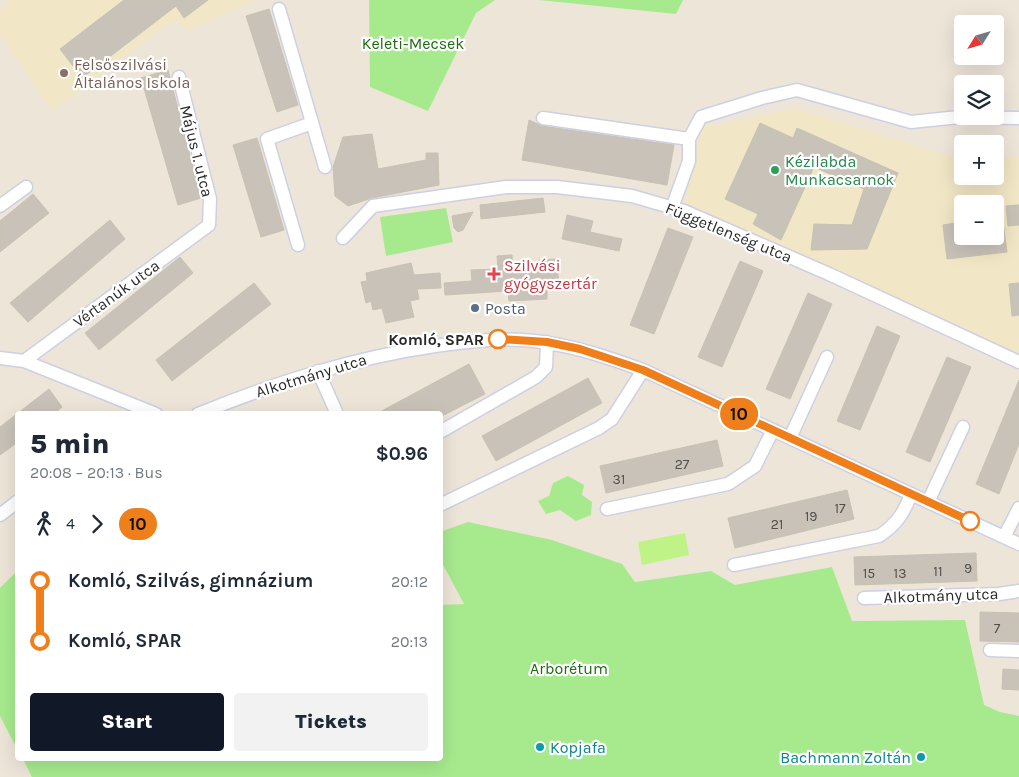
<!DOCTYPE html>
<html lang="en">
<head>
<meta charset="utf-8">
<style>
	:root { --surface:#fff; --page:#f2f2f3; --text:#1f2937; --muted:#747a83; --accent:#111827 }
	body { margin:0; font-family:Karla,sans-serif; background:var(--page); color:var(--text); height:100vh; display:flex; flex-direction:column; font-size:19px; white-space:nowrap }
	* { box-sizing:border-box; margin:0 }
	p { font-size:16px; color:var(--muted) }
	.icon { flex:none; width:28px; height:28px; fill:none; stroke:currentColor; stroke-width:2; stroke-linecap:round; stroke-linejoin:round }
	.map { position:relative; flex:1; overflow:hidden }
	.side { position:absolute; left:15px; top:411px; width:428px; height:350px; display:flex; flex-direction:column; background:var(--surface); border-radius:5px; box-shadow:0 5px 20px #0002 }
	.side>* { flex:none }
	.badge { padding:0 10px; border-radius:16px; font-size:18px; line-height:32px }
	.needle { width:32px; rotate:233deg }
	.buttons { position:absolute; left:954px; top:15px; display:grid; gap:10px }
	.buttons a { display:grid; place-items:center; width:50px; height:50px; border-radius:5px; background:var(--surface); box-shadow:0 5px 20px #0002; font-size:25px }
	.map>.badge { position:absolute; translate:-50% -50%; box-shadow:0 0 0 2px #fff }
	.legs { display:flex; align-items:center; gap:8px; height:55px; padding:0 15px; font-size:16px }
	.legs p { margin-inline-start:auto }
	.overview { display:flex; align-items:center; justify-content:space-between; height:85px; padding:0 15px }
	h1 { font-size:28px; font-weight:800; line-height:38px }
	.primary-button { display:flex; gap:10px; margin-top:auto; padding:10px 15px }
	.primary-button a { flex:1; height:58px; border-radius:5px; background:var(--accent); color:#fff; font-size:20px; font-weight:800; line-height:58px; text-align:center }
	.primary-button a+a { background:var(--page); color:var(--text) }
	ul { padding:0 15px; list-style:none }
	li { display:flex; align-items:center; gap:18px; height:60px; font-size:19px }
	li i { display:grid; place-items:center; width:8px; height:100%; margin:0 6px; background:currentColor }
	li i::after { content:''; width:12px; height:12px; margin:-6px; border:4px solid; border-radius:50%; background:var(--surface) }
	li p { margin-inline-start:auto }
	li:first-child i { background:linear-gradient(#0000 50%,currentColor 0) }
	li:last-child i { background:linear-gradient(currentColor 50%,#0000 0) }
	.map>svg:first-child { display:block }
	.education { fill:#f1e6c5; fill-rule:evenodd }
	.green { fill:#a7ea8e }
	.pitch { fill:#bff388 }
	.building { fill:#c8c2b8; stroke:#c8c2b2 }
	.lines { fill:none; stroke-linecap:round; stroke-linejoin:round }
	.street-casing { stroke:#cdd0e4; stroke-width:15 }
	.street { stroke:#fff; stroke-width:12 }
	.line-1-casing { stroke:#fff; stroke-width:11 }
	.line-1 { stroke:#ef7f1a; stroke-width:8 }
	.education-dot { fill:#8d6e63; stroke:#fff; stroke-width:2 }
	.leisure-dot { fill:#2e9e5b; stroke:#fff; stroke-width:2 }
	.health-dot { fill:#e0444e; stroke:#fff; stroke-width:2 }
	.service-dot { fill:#5c6f8a; stroke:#fff; stroke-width:2 }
	.stop-1-dot { fill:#fff; stroke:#ef7f1a; stroke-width:2.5 }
	.culture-dot { fill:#0f9aa8; stroke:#fff; stroke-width:2 }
	.labels { text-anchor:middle; stroke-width:4.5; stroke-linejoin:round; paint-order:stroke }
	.number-label { font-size:14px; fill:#514f4d }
	.park-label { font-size:16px; fill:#1e6d11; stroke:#fff }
	.education-label { font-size:16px; fill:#785e54; stroke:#fff; text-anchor:start }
	.street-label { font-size:16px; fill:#292929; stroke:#fff }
	.leisure-label { font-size:16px; fill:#27864d; stroke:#fff; text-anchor:start }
	.health-label { font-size:16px; fill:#be3a42; stroke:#fff; text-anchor:start }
	.service-label { font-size:16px; fill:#4e5e75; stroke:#fff; text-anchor:start }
	.stop-label { font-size:16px; font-weight:bold; fill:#292929; stroke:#fff; text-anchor:end }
	.culture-label { font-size:16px; fill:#0d838f; stroke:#fff; text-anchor:start }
</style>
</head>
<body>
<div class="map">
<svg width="1019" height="777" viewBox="0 0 1019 777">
	<rect width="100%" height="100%" fill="#ede5d8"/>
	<path class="education" d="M8 0H255L188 30 174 20 52 111 0 35V13Z
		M796 108 951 157H962V176H995V158H1019V362L684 211 691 163 689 139 701 117 715 126ZM962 204H995V236H962Z"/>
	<path class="green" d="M369 0H495L476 13 428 111 370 87Z
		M539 0H683L676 14Z
		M446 208 453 242 386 256 380 217Z
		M568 476 584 485 582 495 592 502 591 515 576 521 560 510 546 514 538 501 549 496 553 483Z
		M468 522 552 540 622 564 635 582 711 571 735 585 832 567 852 621 965 620 984 705 1000 712 1019 716V777H32L23 759H440V605L464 604 440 559V532Z
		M17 571V749L0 716V588Z"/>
	<path class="pitch" d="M685 533 689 555 642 565 638 542Z"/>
	<path class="building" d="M124 0H208L184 18 176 6 82 78 60 49Z
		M269 9 298 105 277 112 246 16Z
		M168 70 201 198 178 205 141 78Z
		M529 120 542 126 674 145 667 185 522 160Z
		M760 123 793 138 797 128 898 173 867 249 811 250 814 224 852 225 864 189 814 167 781 240 753 224 758 214 725 199Z
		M372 134 378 169 426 160V153H438L439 185 372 198 348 206 335 196 333 167 343 137Z
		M257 138 284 230 261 237 233 145Z
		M33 194 49 213 0 252V221Z
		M543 198 545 212 481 219 480 205Z
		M1019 205V225L1008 226 1006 206Z
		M995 207H1001L1007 252 947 259 943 225 962 222V236H995Z
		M473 212 463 230 458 232 454 228 452 216Z
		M567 215 593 221 590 232 622 239 619 251 562 239Z
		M110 220 125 239 28 322 10 303Z
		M668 228 693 237 654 334 630 325Z
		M512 255 513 272 539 270V260L557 259 559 289 547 290V299L509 301 508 291 445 295 444 283 472 281 471 270 498 269 497 256Z
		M180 257 193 273 99 350 85 333Z
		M740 261 763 271 722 367 698 357Z
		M411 263 414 275 440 273 441 288 417 289 419 299 410 301 414 317 386 323 382 308 373 310 371 301 366 303 361 282 367 281 366 273Z
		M254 283 271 304 172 381 156 360Z
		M1019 283V315L1012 316 1009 284Z
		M808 293 832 304 790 399 766 389Z
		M877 326 900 336 860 430 837 421Z
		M947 357 971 367 930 462 906 452Z
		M469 364 485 394 440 417V414H376Z
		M588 378 602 403 496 461 482 436Z
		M1019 380V444L999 494 976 484Z
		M49 389 62 407 54 414H18V442L0 455V427Z
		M717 440 723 466 606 493 600 466Z
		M847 490 854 519 735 548 728 518Z
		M976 553 977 581 855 585 854 557Z
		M980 612 1019 613V642L980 641Z
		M1003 669 1019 670V690L1002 689Z"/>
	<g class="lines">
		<g class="street-casing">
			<path id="street" d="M279 9 325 167
				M543 118 689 139 701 117 762 98 797 90 911 122 959 117 1019 118
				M0 206 26 187
				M672 208 689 161V139
				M343 238 373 206 506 187H557L632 196 684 211 829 274 1019 362
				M298 245 267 139 312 123
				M0 358 24 361 156 414
				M24 361 209 225 210 199 179 77
				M318 371 337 414
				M198 414C275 383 352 358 435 346 472 341 510 336 548 343 581 348 612 359 643 370L1019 544
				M440 432 536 377 546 367 547 342
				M790 438 827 357
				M928 502 963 427
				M440 505 599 428 612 419 643 370
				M607 509 728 484 755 466 773 430
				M0 515 18 501
				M1004 537 1019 508
				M734 565 879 536C897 524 904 513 911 494
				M864 598 999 594 1019 591
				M990 650 1019 651"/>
		</g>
		<use href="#street" class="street"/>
	</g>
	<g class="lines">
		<g class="line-1-casing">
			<path id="line-1" d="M498 339 547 342 580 349 643 370 970 521"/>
		</g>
		<use href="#line-1" class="line-1"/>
	</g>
	<circle class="education-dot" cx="64" cy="73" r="5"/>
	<circle class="leisure-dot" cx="775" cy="170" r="5"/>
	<path class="health-dot" d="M491.5 266.5h5v5h5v5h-5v5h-5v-5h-5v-5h5z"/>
	<circle class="service-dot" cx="475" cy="308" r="5"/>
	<g class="stop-1-dot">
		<circle cx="498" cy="339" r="9"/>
		<circle cx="970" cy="521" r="9"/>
	</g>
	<g class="culture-dot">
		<circle cx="540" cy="747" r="5"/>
		<circle cx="921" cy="757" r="5"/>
	</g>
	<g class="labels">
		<g class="number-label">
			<text x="682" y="469">27</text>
			<text x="619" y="484">31</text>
			<text x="840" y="513">17</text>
			<text x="811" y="521">19</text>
			<text x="777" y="529">21</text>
			<text x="968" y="573">9</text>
			<text x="938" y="576">11</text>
			<text x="869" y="578">15</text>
			<text x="900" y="578">13</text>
			<text x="997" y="633">7</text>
		</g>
		<g class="park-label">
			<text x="413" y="49">Keleti-Mecsek</text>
			<text x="569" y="674">Arborétum</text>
		</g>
		<g class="education-label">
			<text x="74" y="70">Felsőszilvási<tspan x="74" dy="18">Általános Iskola</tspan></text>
		</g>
		<g class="street-label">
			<text transform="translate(197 151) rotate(76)" y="6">Május 1. utca</text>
			<text transform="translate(729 232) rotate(22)" y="6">Függetlenség utca</text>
			<text transform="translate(116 293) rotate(-36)" y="6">Vértanúk utca</text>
			<text transform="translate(311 375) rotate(-17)" y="6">Alkotmány utca</text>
			<text transform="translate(941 595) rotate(-2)" y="6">Alkotmány utca</text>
		</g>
		<g class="leisure-label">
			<text x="785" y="167">Kézilabda<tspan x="785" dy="18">Munkacsarnok</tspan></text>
		</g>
		<g class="health-label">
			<text x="504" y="271">Szilvási<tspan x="504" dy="18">gyógyszertár</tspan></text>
		</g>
		<g class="service-label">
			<text x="485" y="314">Posta</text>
		</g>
		<g class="stop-label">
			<text x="484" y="345">Komló, SPAR</text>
		</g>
		<g class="culture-label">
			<text x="550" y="753">Kopjafa</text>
			<text x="911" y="763" text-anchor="end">Bachmann Zoltán</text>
		</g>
	</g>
</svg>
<div class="buttons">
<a><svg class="needle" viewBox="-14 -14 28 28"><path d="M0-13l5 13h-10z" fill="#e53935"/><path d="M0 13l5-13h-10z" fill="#747a83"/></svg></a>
<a><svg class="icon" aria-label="layers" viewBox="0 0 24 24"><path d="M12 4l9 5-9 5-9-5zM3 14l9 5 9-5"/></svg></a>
<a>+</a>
<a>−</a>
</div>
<b class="badge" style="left:739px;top:414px;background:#ef7f1a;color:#111">10</b>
<section class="side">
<div class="overview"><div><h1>5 min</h1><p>20:08 – 20:13 · Bus</p></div><b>$0.96</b></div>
<div class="legs"><svg class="icon" aria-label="walk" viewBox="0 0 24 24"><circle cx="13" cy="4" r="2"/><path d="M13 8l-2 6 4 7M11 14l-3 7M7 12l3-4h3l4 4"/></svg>4<svg class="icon" aria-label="forward" viewBox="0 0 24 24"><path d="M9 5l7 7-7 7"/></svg><b class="badge" style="background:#ef7f1a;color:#111">10</b></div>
<ul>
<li><i style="color:#ef7f1a"></i><b>Komló, Szilvás, gimnázium</b><p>20:12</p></li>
<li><i style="color:#ef7f1a"></i><b>Komló, SPAR</b><p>20:13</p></li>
</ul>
<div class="primary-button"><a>Start</a><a>Tickets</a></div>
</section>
</div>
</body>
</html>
